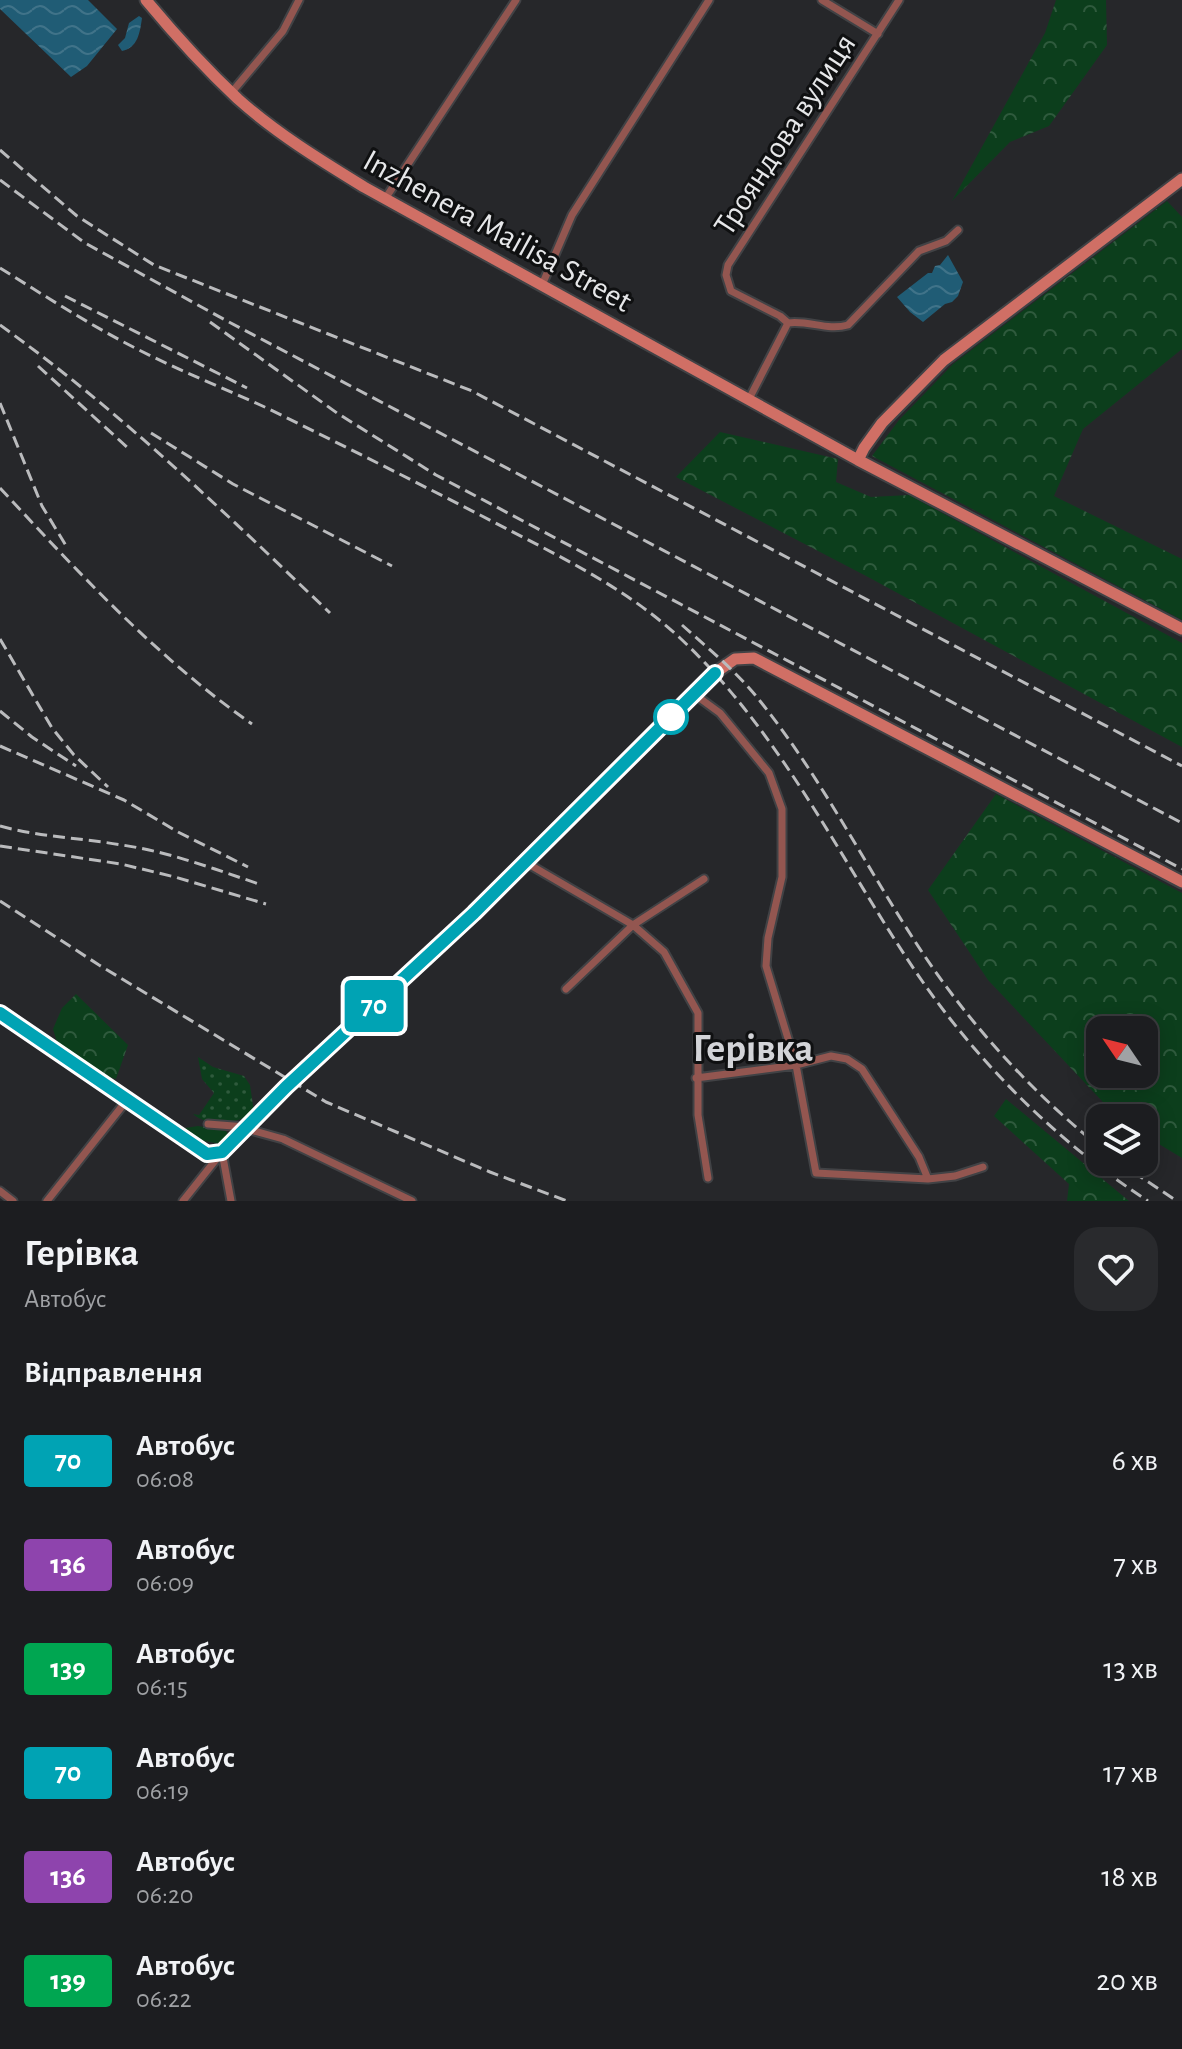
<!DOCTYPE html>
<html lang="uk">
<head>
<meta charset="utf-8">
<style>
	:root { --surface:#1c1d20; --page:#292a2d; --text:#f1f3f6; --muted:#a0a2a5; --line:#3a3b3e }
	body { margin:0; font-family:"Alegreya Sans",sans-serif; background:var(--page); color:var(--text); height:100vh; display:flex; flex-direction:column; font-size:30px; white-space:nowrap }
	* { box-sizing:border-box; margin:0 }
	p { font-size:26px; color:var(--muted) }
	.icon { flex:none; width:44px; height:44px; fill:none; stroke:currentColor; stroke-width:2; stroke-linecap:round; stroke-linejoin:round }
	.map { position:relative; height:1201px; overflow:hidden }
	.panel { display:flex; flex-direction:column; background:var(--surface); flex:1 }
	.panel>* { flex:none }
	.badge { padding:0 16px; border-radius:6px; font-size:28px; line-height:52px }
	.needle { width:52px; rotate:305deg }
	.controls { position:absolute; left:1086px; top:1016px; display:grid; gap:16px }
	.controls a { display:grid; place-items:center; width:72px; height:72px; border-radius:16px; background:var(--surface); box-shadow:0 4px 20px #0003,0 0 0 2px var(--line); font-size:40px }
	.map>.badge { position:absolute; translate:-50% -50%; box-shadow:0 0 0 4px #fff }
	h2 { padding:0 24px; font-size:30px; line-height:72px }
	.round { display:grid; place-items:center; flex:none; width:84px; height:84px; border-radius:24px; background:var(--page) }
	.summary { display:flex; align-items:center; justify-content:space-between; height:136px; padding:0 24px }
	h1 { font-size:38px; font-weight:700; line-height:60px }
	ul { padding:0; list-style:none }
	li { display:flex; align-items:center; gap:24px; height:104px; padding:0 24px }
	li div { flex:1 }
	li b { display:block; font-size:30px }
	li em { font-style:normal }
	li .badge { min-width:88px; font-weight:700; text-align:center }
	.map>svg:first-child { display:block }
	.grass { fill:url(#grass-dots) }
	.forest { fill:url(#forest-crowns); fill-rule:evenodd }
	.water { fill:url(#water-waves) }
	.lines { fill:none; stroke-linecap:round; stroke-linejoin:round }
	.street-casing { stroke:#414245; stroke-width:11 }
	.secondary-casing { stroke:#414245; stroke-width:15 }
	.street { stroke:#935650; stroke-width:7 }
	.secondary { stroke:#d06f65; stroke-width:11 }
	.rail { stroke:#babbbd; stroke-width:3; stroke-dasharray:12 6; stroke-linecap:butt }
	.line-casing { stroke:#fff; stroke-width:18 }
	.line { stroke:#00a3b4; stroke-width:12 }
	.stop-dot { fill:#fff; stroke:#00a3b4; stroke-width:4 }
	.labels { text-anchor:middle; stroke-width:6; stroke-linejoin:round; paint-order:stroke }
	.street-label { font-size:32px; fill:#e6e7e9; stroke:#0f1011 }
	.district-label { font-size:40px; font-weight:bold; fill:#d3d4d8; stroke:#0f1011 }
</style>
</head>
<body>
<div class="map">
<svg width="1182" height="1201" viewBox="0 0 1182 1201">
	<defs>
		<pattern id="grass-dots" width="8" height="8" patternUnits="userSpaceOnUse" patternTransform="scale(2)"><rect width="8" height="8" fill="#0c3e1c"/><path d="M2 2h.1M6 6h.1" fill="none" stroke="#2f5a3d" stroke-width="1.8" stroke-linecap="round"/></pattern>
		<pattern id="forest-crowns" width="20" height="18" patternUnits="userSpaceOnUse" patternTransform="scale(2)"><rect width="20" height="18" fill="#0c3e1c"/><path d="M2 6a3 3 0 1 1 6 0M12 15a3 3 0 1 1 6 0" fill="none" stroke="#2f5a3d"/></pattern>
		<pattern id="water-waves" width="16" height="10" patternUnits="userSpaceOnUse" patternTransform="scale(2)"><rect width="16" height="10" fill="#205c75"/><path d="M0 5q4-4 8 0t8 0" fill="none" stroke="#407389"/></pattern>
	</defs>
	<rect width="100%" height="100%" fill="#26272a"/>
	<path class="grass" d="M198 1057 213 1067 244 1076 250 1085 254 1112C238 1124 209 1128 193 1114L199 1115 214 1093 202 1079Z"/>
	<path class="forest" d="M1056 0H1106L1107 45 1049 126 1010 142 952 201 1045 33Z
		M1167 201 1182 217V349L1083 429 1054 496 1182 559V620L872 456 899 420 953 364Z
		M720 432 838 459 836 482 871 497 909 495 1182 643V747L868 577 676 477Z
		M996 794 1182 893V1158L1144 1135V1118H1118L988 980 928 890ZM1100 1030H1144V1074H1100Z
		M76 994 128 1045 116 1079 102 1075 57 1042 53 1029 62 1008Z
		M1006 1099 1129 1201H1067L1069 1184 994 1116Z
		M198 1126 226 1131 231 1139 221 1144 198 1140 179 1129Z"/>
	<path class="water" d="M0 0H88L117 29 87 66 71 77 0 9Z
		M139 16 142 18C140 32 138 48 122 51L118 45 125 38 129 23Z
		M948 255 963 282 958 296 952 302 945 304 923 322 910 312 897 297 928 273H932L935 266 940 265Z"/>
	<g class="lines">
		<g class="street-casing">
			<path id="street" d="M822 0 878 34
				M232 92 283 31 299 0
				M385 199 516 0
				M542 285 572 215 709 0
				M788 323C809 320 827 331 848 325L919 251 946 241 958 230
				M749 399 788 323 780 316 731 291 726 275 728 265 899 0
				M694 694 720 713 769 773 782 809V877L768 938 766 966 796 1065 816 1173 928 1179 955 1176 983 1167
				M525 862 633 925 664 952 698 1013V1115L708 1178
				M566 989 633 925 704 879
				M696 1078 796 1065 831 1056 847 1059 862 1069 919 1157 928 1179
				M208 1124 246 1127
				M247 1129 283 1139 412 1201
				M222 1152 231 1201
				M0 1191 13 1201
				M47 1201 127 1100
				M183 1201 222 1152"/>
		</g>
		<g class="secondary-casing">
			<path id="secondary" d="M146 0C175 35 205 68 238 99 276 133 320 160 364 187L858 460 1182 629
				M858 460 864 448 882 423 944 360 1182 179
				M0 1013 207 1154 222 1152 286 1087 474 913 715 673 735 659 754 658 1182 882"/>
		</g>
		<use href="#street" class="street"/>
		<use href="#secondary" class="secondary"/>
		<path class="rail" d="M0 150 77 216 154 265 472 391 1182 766
			M0 180 85 243 227 321 1182 823
			M0 268C45 296 90 325 137 349 180 371 226 389 269 409 340 444 410 479 480 515 550 552 622 584 680 638 776 728 833 845 904 954 967 1052 1051 1138 1148 1201
			M65 296 247 388
			M210 322 337 413 436 475 1182 869
			M0 325C120 411 224 512 330 613
			M38 366 128 448
			M0 403 42 506 68 549
			M151 433 233 484 392 566
			M0 488C79 573 157 658 252 724
			M682 625C709 649 738 673 760 701 821 777 865 865 918 946 967 1021 1030 1091 1100 1147
			M0 639 52 728 74 755 108 787
			M0 711 32 737 76 766
			M0 746 124 800 178 832 248 867
			M0 826C40 837 81 838 122 845 170 852 214 869 259 884
			M0 846 121 864 175 877 266 904
			M0 901 99 965 326 1102 490 1172 567 1201
			M1118 1162 1177 1201"/>
	</g>
	<g class="lines">
		<g class="line-casing">
			<path id="line" d="M0 1013 207 1154 222 1152 286 1087 474 913 715 673"/>
		</g>
		<use href="#line" class="line"/>
	</g>
	<circle class="stop-dot" cx="671" cy="717" r="16"/>
	<g class="labels">
		<g class="street-label">
			<text transform="translate(784 134) rotate(-57)" y="11">Трояндова вулиця</text>
			<text transform="translate(498 230) rotate(29)" y="11">Inzhenera Mailisa Street</text>
		</g>
		<g class="district-label">
			<text x="753" y="1061">Герівка</text>
		</g>
	</g>
</svg>
<div class="controls">
<a><svg class="needle" viewBox="-14 -14 28 28"><path d="M0-13l5 13h-10z" fill="#e53935"/><path d="M0 13l5-13h-10z" fill="#a0a2a5"/></svg></a>
<a><svg class="icon" aria-label="layers" viewBox="0 0 24 24"><path d="M12 4l9 5-9 5-9-5zM3 14l9 5 9-5"/></svg></a>
</div>
<b class="badge" style="left:374px;top:1006px;background:#00a3b4;color:#fff">70</b>
</div>
<section class="panel">
<div class="summary"><div><h1>Герівка</h1><p>Автобус</p></div><a class="round"><svg class="icon" aria-label="heart" viewBox="0 0 24 24"><path d="M12 20l-8-8c-3-5 5-10 8-4 3-6 11-1 8 4z"/></svg></a></div>
<h2>Відправлення</h2>
<ul>
<li><span class="badge" style="background:#00a3b4;color:#fff">70</span><div><b>Автобус</b><p>06:08</p></div><em>6 хв</em></li>
<li><span class="badge" style="background:#8e44ad;color:#fff">136</span><div><b>Автобус</b><p>06:09</p></div><em>7 хв</em></li>
<li><span class="badge" style="background:#00a651;color:#fff">139</span><div><b>Автобус</b><p>06:15</p></div><em>13 хв</em></li>
<li><span class="badge" style="background:#00a3b4;color:#fff">70</span><div><b>Автобус</b><p>06:19</p></div><em>17 хв</em></li>
<li><span class="badge" style="background:#8e44ad;color:#fff">136</span><div><b>Автобус</b><p>06:20</p></div><em>18 хв</em></li>
<li><span class="badge" style="background:#00a651;color:#fff">139</span><div><b>Автобус</b><p>06:22</p></div><em>20 хв</em></li>
</ul>
</section>
</body>
</html>
